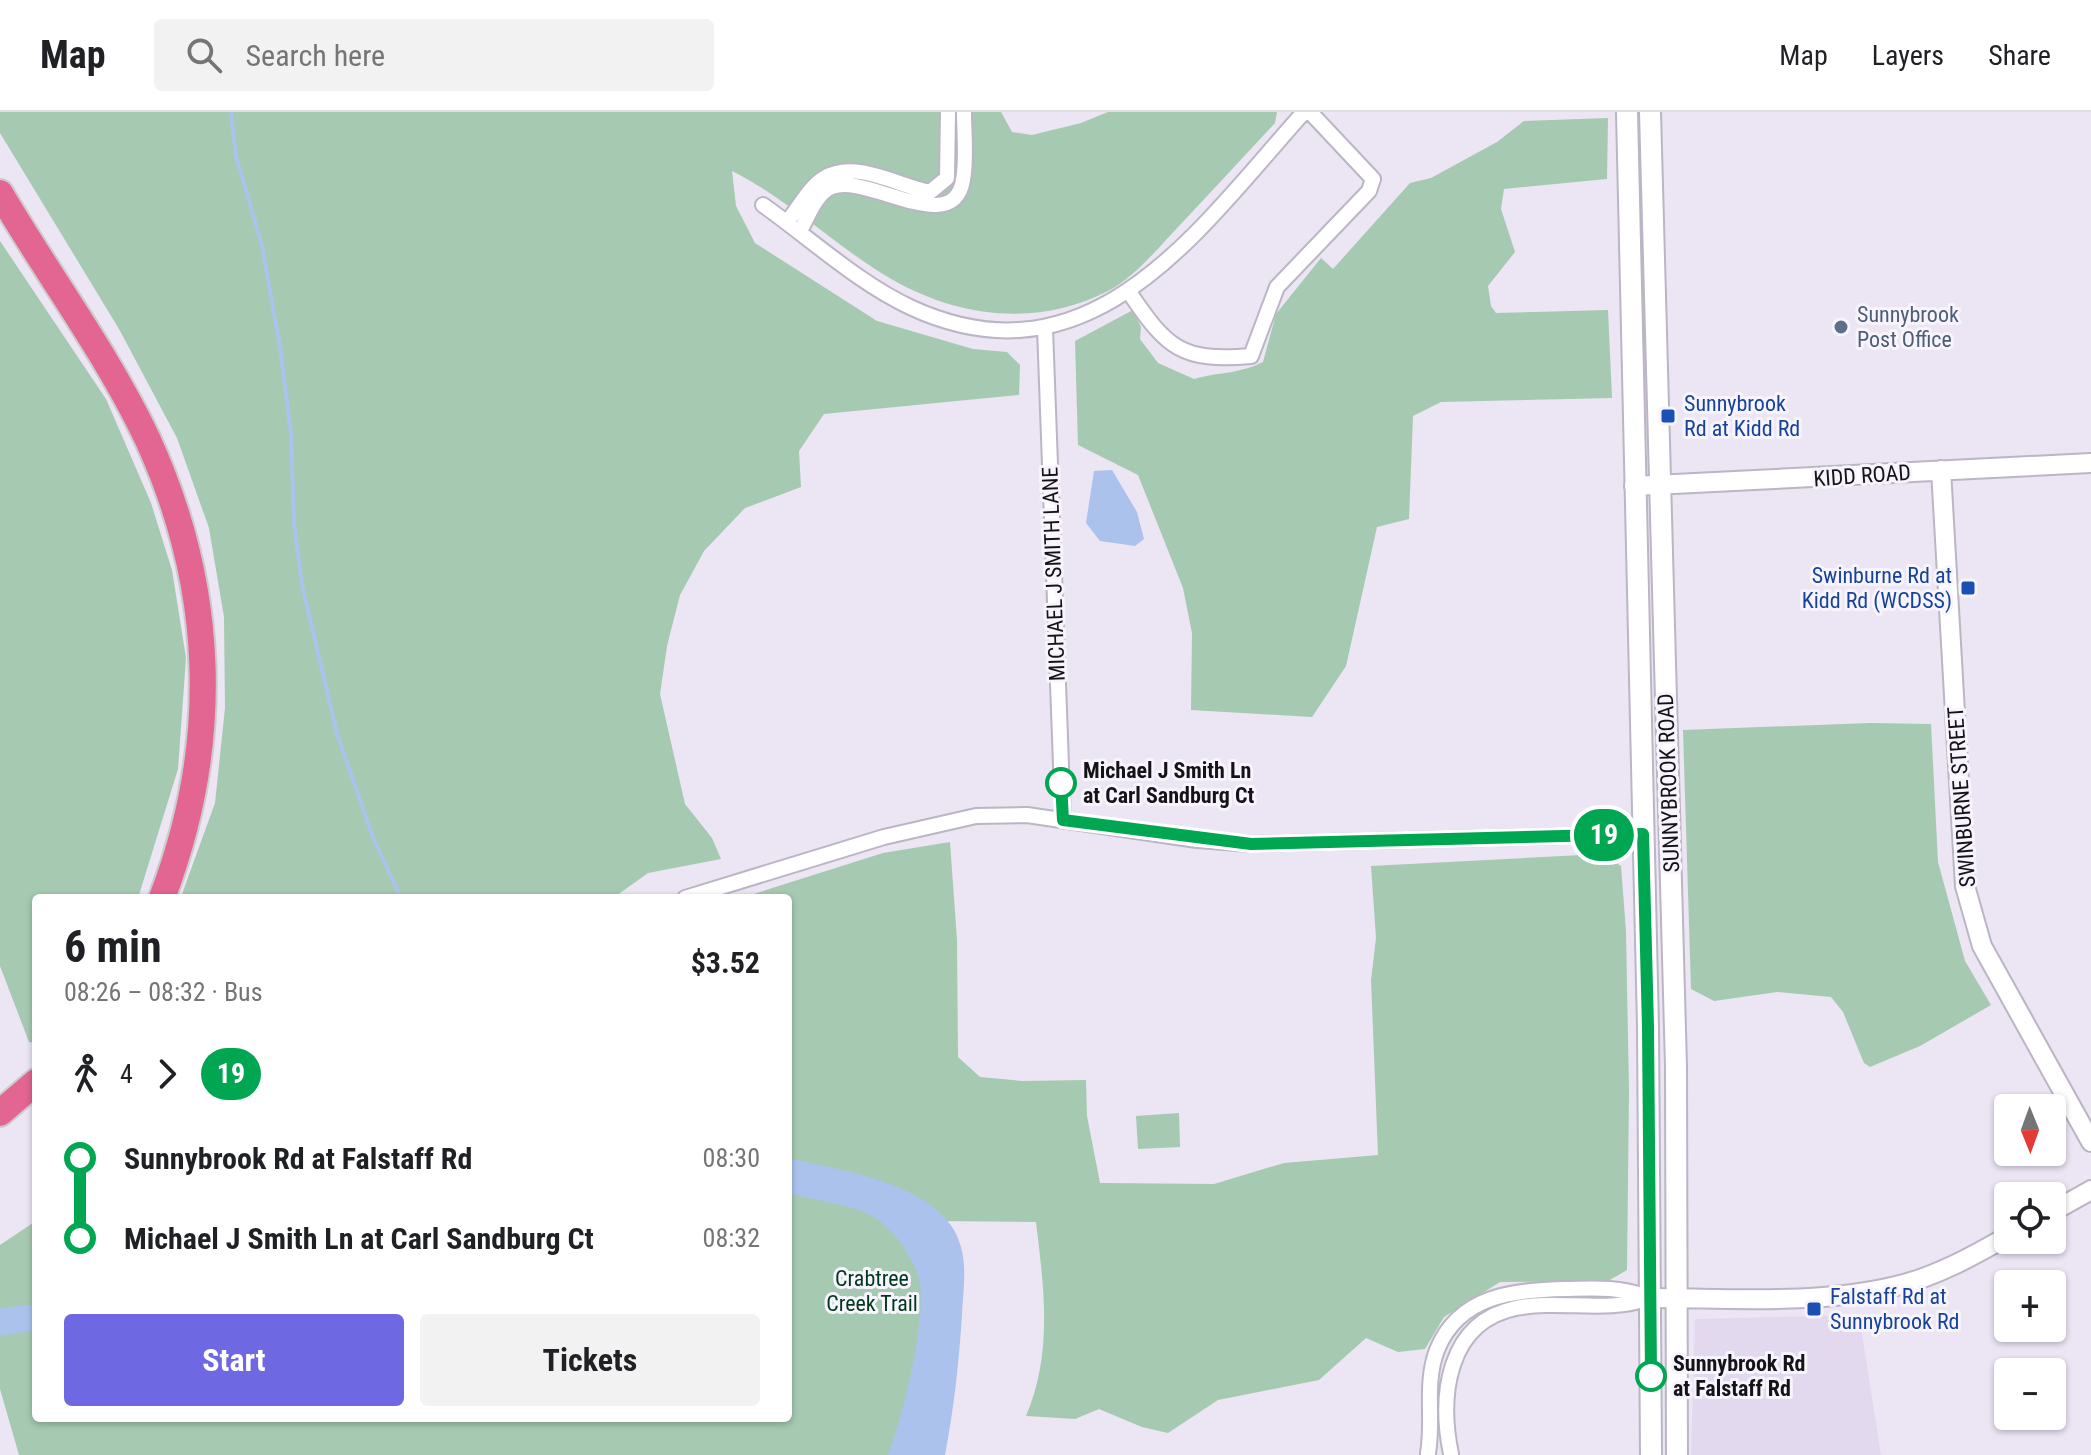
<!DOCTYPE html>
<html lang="en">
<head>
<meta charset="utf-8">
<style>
	:root { --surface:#fff; --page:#f2f2f2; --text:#202124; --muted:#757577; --line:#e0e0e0; --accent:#6e68e2 }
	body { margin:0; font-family:"Roboto Condensed",sans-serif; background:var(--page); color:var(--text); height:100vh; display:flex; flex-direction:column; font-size:30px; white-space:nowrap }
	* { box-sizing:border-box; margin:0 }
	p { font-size:26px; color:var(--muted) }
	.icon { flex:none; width:44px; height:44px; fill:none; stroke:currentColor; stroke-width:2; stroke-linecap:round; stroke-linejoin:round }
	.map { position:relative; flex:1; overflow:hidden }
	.panel { position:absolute; left:32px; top:782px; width:760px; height:528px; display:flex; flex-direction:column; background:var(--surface); border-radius:8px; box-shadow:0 2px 6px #0004 }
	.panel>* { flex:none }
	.badge { padding:0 16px; border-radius:26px; font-size:28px; line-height:52px }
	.needle { width:52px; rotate:179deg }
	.buttons { position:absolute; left:1994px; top:982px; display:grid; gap:16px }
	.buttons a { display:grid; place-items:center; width:72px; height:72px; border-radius:8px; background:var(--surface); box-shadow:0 2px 6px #0004; font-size:40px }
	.map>.badge { position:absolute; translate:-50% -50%; box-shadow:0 0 0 4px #fff }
	.legs { display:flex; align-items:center; gap:12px; height:88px; padding:0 32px; font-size:26px }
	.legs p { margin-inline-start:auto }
	.overview { display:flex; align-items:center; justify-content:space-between; height:136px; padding:0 32px }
	h1 { font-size:44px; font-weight:700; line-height:60px }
	.primary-button { display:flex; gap:16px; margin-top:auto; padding:16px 32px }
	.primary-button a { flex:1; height:92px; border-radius:8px; background:var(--accent); color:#fff; font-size:32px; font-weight:700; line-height:92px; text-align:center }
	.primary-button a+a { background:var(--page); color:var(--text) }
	ul { padding:0 32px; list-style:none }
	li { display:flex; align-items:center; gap:28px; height:80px; font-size:30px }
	li i { display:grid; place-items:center; width:12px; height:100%; margin:0 10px; background:currentColor }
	li i::after { content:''; width:20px; height:20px; margin:-10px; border:6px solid; border-radius:50%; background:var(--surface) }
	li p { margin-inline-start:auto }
	li:first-child i { background:linear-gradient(#0000 50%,currentColor 0) }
	li:last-child i { background:linear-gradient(currentColor 50%,#0000 0) }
	header { display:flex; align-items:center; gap:48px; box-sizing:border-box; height:112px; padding:0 40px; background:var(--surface); border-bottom:2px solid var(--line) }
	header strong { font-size:38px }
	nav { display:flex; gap:44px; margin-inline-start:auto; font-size:28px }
	.search { width:560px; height:72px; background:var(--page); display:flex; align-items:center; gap:20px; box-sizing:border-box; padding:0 28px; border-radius:8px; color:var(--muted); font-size:30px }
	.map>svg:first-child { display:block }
	.built { fill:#e2d9ef }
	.green { fill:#a6c9b1 }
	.water { fill:#abc2ec }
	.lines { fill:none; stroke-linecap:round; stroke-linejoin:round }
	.stream { stroke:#abc2ec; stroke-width:4 }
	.minor-casing { stroke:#bbb5c4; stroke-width:18 }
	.tertiary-casing { stroke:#bbb5c4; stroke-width:22 }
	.secondary-casing { stroke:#bbb5c4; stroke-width:24 }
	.motorway-casing { stroke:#cccbcc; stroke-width:30 }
	.minor { stroke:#fff; stroke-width:14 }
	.tertiary { stroke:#fff; stroke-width:18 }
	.secondary { stroke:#fff; stroke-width:20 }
	.motorway { stroke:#e26592; stroke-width:26 }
	.line-1-casing { stroke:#fff; stroke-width:18 }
	.line-1 { stroke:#00a651; stroke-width:12 }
	.service-dot { fill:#5c6f8a; stroke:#f7f4fd; stroke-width:3 }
	.transit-dot { fill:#1a4fb4; stroke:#f7f4fd; stroke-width:3 }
	.stop-1-dot { fill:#fff; stroke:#00a651; stroke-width:4 }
	.labels { text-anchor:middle; stroke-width:6; stroke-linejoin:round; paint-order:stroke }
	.service-label { font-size:22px; fill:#4e5e75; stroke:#f7f4fd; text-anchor:start }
	.transit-label { font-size:22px; fill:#164399; stroke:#f7f4fd; text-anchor:start }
	.street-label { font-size:22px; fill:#151318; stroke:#f7f4fd }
	.stop-label { font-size:22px; font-weight:bold; fill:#151318; stroke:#f7f4fd; text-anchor:start }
	.park-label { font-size:22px; fill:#00381c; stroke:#f7f4fd }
</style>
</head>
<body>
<header>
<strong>Map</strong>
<div class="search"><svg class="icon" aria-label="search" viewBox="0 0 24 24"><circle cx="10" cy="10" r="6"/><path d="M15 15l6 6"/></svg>Search here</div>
<nav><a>Map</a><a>Layers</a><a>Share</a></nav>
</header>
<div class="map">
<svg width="2091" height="1343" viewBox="0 0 2091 1343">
	<rect width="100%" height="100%" fill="#ebe5f4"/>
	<path class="built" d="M1859 1203 1881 1343H1691L1695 1207Z"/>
	<path class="green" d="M0 0H1001L1012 20 1032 23 1081 11 1108 0H1277L1275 11C1243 45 1212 79 1180 113 1158 136 1136 164 1108 179 1038 215 960 206 893 168 837 136 790 88 732 59L736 94 755 131 877 209 973 237 1007 240 1020 253 1019 283 824 302 799 339 801 375 745 396 704 439 680 483 667 534 660 582 685 692 712 726 721 747 648 761 613 786H190L182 782 215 691 225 596 224 505 209 416 177 326 119 217 0 21Z
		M1608 6 1607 67 1504 77 1501 97 1515 140 1488 174 1491 194 1496 201 1608 198 1612 286 1441 290 1413 304 1409 407 1377 415 1346 554 1312 605 1191 598 1192 521 1183 476 1138 363 1078 333 1075 229 1133 198 1141 215 1140 227 1158 251 1194 267C1219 260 1239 262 1263 250L1276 202 1321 146 1333 157 1410 71 1431 66 1497 30 1524 9Z
		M0 129 106 287 151 391 172 458 186 546 178 657 138 786H36V931L29 930 0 854Z
		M1870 611 1931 612 1938 750 1965 849 1991 893 1920 934 1870 955 1864 951 1843 900 1831 885 1777 880 1714 889 1691 877 1683 618Z
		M950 730 957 828 958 945 980 965 1022 969 1086 968 1087 1004 1100 1071 1214 1072 1284 1051 1378 1043 1371 868 1376 826 1371 754 1600 742 1621 754 1626 819 1629 979 1627 1158 1608 1169 1500 1170 1444 1205 1425 1237 1398 1240 1366 1226 1319 1268 1218 1288 1168 1321 1142 1315 1099 1297 1075 1307 1026 1304C1053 1241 1044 1176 1036 1110L934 1109 936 1343H19L0 1277V1133L36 1109V1306H788V786H741L883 741Z
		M1179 1001 1180 1035 1138 1037 1136 1004Z"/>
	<path class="water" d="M1112 358 1137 400 1144 427 1135 434 1100 429 1086 411 1094 359Z
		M788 1046C839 1058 946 1072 961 1135 967 1157 963 1180 962 1202 959 1250 954 1296 945 1343H888C902 1308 928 1203 919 1167 913 1143 889 1111 866 1101 843 1091 813 1088 788 1081Z
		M36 1192V1218L0 1224V1196Z"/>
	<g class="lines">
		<path class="stream" d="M231 0 236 44 262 134 280 235 291 321 294 410 302 473 337 622 374 728 401 786"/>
		<g class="minor-casing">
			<path id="minor" d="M763 93C811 127 858 171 912 196 1092 278 1199 117 1304 0
				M787 110C798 97 809 75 824 66 856 47 898 74 930 80L947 66 948 0
				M800 119C808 105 816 81 832 75 867 61 953 127 963 68 967 46 964 22 964 0
				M1129 180C1167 236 1181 250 1251 244L1277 175 1369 79 1373 67 1310 0
				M1045 216 1063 708
				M685 786 884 725 976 704 1027 703 1197 728 1251 732 1643 722
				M1428 1341C1434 1307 1424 1272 1437 1238 1459 1183 1514 1178 1566 1177 1597 1176 1622 1175 1650 1186
				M1451 1342C1439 1284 1447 1210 1516 1196 1562 1187 1604 1202 1650 1186"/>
		</g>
		<g class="tertiary-casing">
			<path id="tertiary" d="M1941 358 1965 774 1982 834 2091 1030
				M1634 374 2091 351
				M2052 1100 2091 1078
				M1650 1186C1731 1186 1817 1193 1896 1174 1935 1165 1973 1144 2008 1124"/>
		</g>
		<g class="secondary-casing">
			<path id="secondary" d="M1627 0 1648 915 1651 1343
				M1650 0 1676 955 1677 1343"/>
		</g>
		<g class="motorway-casing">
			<path id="motorway" d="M0 81C48 163 106 240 147 326 216 476 221 632 162 786
				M0 1001 36 970"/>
		</g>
		<use href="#minor" class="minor"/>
		<use href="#tertiary" class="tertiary"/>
		<use href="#secondary" class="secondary"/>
		<use href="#motorway" class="motorway"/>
	</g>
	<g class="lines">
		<g class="line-1-casing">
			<path id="line-1" d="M1061 671 1063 708 1251 732 1643 722 1648 915 1651 1264"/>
		</g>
		<use href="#line-1" class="line-1"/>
	</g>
	<circle class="service-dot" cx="1841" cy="215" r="8"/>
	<g class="transit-dot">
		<rect x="1660" y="296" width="16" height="16" rx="4"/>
		<rect x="1960" y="468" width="16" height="16" rx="4"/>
		<rect x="1806" y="1189" width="16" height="16" rx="4"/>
	</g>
	<g class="stop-1-dot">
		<circle cx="1061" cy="671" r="14"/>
		<circle cx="1651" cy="1264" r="14"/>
	</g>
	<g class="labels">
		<g class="service-label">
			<text x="1857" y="210">Sunnybrook<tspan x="1857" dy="25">Post Office</tspan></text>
		</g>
		<g class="transit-label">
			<text x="1684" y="299">Sunnybrook<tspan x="1684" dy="25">Rd at Kidd Rd</tspan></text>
			<text x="1952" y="471" text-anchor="end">Swinburne Rd at<tspan x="1952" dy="25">Kidd Rd (WCDSS)</tspan></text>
			<text x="1830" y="1192">Falstaff Rd at<tspan x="1830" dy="25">Sunnybrook Rd</tspan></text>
		</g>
		<g class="street-label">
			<text transform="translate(1862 363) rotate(-4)" y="8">KIDD ROAD</text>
			<text transform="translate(1053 462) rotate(-92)" y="8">MICHAEL J SMITH LANE</text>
			<text transform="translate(1668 671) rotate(-92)" y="8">SUNNYBROOK ROAD</text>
			<text transform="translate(1961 685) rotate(-94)" y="8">SWINBURNE STREET</text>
		</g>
		<g class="stop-label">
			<text x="1083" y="666">Michael J Smith Ln<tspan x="1083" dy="25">at Carl Sandburg Ct</tspan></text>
			<text x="1673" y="1259">Sunnybrook Rd<tspan x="1673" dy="25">at Falstaff Rd</tspan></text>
		</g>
		<g class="park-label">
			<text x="872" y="1174">Crabtree<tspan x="872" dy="25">Creek Trail</tspan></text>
		</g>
	</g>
</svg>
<div class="buttons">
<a><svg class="needle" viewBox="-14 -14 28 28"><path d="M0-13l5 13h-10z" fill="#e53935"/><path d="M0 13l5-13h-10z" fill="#757577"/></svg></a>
<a><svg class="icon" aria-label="locate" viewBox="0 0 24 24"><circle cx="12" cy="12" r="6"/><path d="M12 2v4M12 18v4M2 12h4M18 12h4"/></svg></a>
<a>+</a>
<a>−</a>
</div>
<b class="badge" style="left:1604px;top:723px;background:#00a651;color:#fff">19</b>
<section class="panel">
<div class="overview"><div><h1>6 min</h1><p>08:26 – 08:32 · Bus</p></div><b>$3.52</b></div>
<div class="legs"><svg class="icon" aria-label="walk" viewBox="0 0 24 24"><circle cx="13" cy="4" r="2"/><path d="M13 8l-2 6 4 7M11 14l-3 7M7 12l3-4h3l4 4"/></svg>4<svg class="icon" aria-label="forward" viewBox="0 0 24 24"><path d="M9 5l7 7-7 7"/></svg><b class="badge" style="background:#00a651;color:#fff">19</b></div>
<ul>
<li><i style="color:#00a651"></i><b>Sunnybrook Rd at Falstaff Rd</b><p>08:30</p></li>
<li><i style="color:#00a651"></i><b>Michael J Smith Ln at Carl Sandburg Ct</b><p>08:32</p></li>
</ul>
<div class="primary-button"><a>Start</a><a>Tickets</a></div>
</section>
</div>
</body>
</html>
